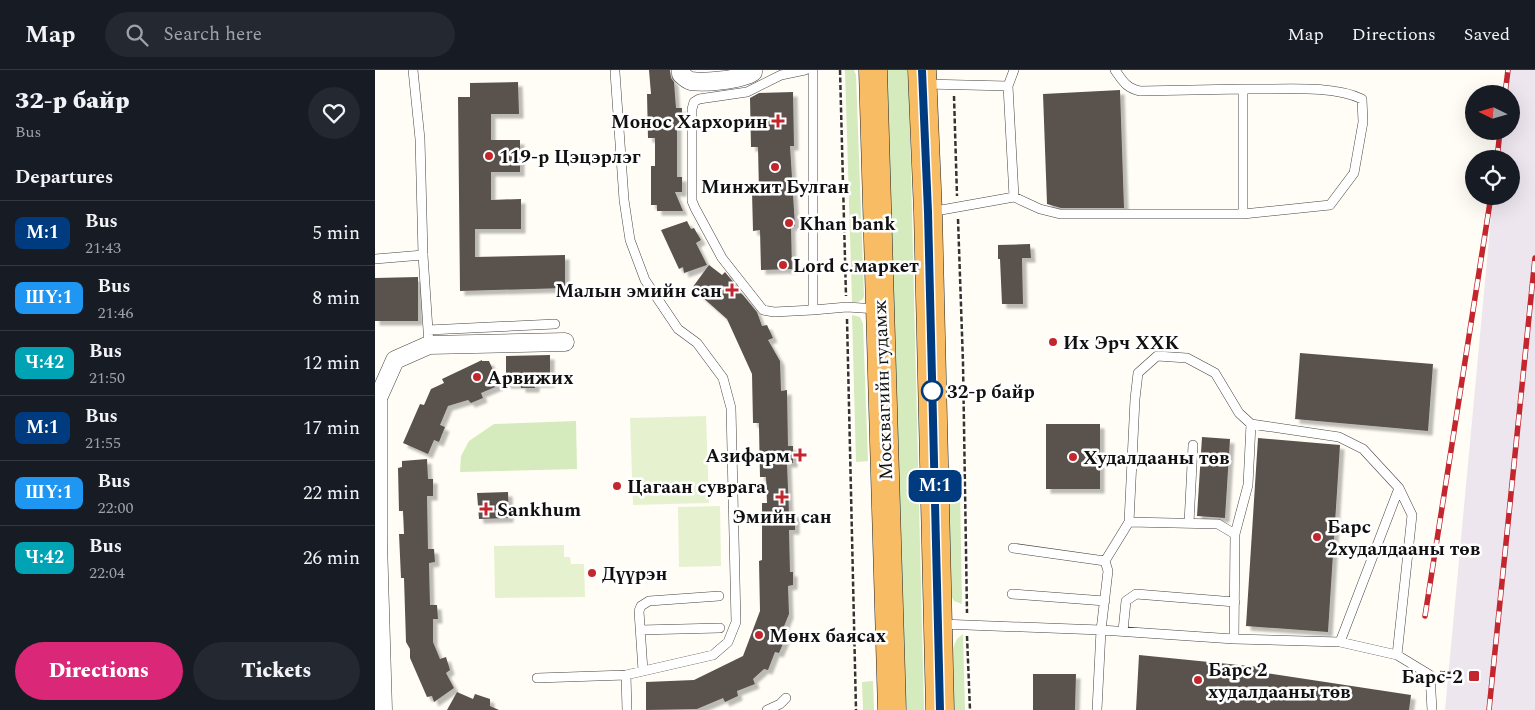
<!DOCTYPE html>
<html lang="en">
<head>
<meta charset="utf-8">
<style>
	:root { --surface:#171b24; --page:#242831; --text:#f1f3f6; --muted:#9ea1a6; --line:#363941; --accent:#db2777 }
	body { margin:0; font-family:Spectral,serif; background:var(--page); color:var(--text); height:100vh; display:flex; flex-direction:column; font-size:19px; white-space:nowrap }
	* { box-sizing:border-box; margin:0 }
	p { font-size:16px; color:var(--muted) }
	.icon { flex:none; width:28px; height:28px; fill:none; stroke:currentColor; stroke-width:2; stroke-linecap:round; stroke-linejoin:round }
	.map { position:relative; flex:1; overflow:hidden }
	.details { display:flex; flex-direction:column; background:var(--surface); width:375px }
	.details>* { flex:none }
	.badge { padding:0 10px; border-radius:8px; font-size:18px; line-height:32px }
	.needle { width:32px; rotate:275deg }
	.tools { position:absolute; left:1090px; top:15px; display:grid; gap:10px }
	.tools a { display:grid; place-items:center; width:55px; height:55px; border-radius:50%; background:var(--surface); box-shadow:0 5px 20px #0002; font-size:25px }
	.map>.badge { position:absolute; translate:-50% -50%; box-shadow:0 0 0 2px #fff }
	h2 { padding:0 15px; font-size:19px; line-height:45px }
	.round { display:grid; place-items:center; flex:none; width:52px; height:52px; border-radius:26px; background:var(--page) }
	.headline { display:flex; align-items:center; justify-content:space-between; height:85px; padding:0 15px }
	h1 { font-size:24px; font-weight:800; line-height:38px }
	.button { display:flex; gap:10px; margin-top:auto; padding:10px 15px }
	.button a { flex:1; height:58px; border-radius:30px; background:var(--accent); color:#fff; font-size:20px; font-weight:800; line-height:58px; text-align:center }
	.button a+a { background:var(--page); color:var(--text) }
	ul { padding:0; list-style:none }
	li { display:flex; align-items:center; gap:15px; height:65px; padding:0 15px; border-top:1px solid var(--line) }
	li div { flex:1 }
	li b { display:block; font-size:19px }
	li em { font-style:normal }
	li .badge { min-width:55px; font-weight:700; text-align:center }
	header { display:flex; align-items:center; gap:30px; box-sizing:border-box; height:70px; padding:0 25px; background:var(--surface); border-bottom:1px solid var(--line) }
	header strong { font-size:24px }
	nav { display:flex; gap:28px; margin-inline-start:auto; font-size:18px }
	.search { width:350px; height:45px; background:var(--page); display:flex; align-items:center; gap:12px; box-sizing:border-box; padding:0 18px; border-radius:28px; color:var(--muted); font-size:19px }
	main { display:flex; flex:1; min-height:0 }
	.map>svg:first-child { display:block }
	.industrial { fill:#eee6ef }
	.green { fill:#d5ebbd }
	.pitch { fill:#e6f2cf }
	.building { fill:#5a524d; filter:url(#shadow) }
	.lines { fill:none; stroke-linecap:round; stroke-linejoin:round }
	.service-casing { stroke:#444; stroke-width:10 }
	.minor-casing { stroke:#444; stroke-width:19 }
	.trunk-casing { stroke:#222; stroke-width:29 }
	.path { stroke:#333; stroke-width:2.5; stroke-dasharray:5 2.5; stroke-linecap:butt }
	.service { stroke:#fff; stroke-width:9 }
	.minor { stroke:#fff; stroke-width:18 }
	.trunk { stroke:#f7bc64; stroke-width:28 }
	.rail-casing { stroke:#c4262e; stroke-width:5.5 }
	.rail { stroke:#fff; stroke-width:4; stroke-dasharray:11; stroke-linecap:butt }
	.line-casing { stroke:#fff; stroke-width:11 }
	.line { stroke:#003b80; stroke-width:8 }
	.poi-dot { fill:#c4262e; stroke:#fff; stroke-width:2 }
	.stop-dot { fill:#fff; stroke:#003b80; stroke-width:2.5 }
	.labels { text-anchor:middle; stroke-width:5; stroke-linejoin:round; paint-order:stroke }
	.poi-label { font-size:19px; font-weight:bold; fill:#111; stroke:#fff; text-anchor:start }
	.street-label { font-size:19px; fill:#111; stroke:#fff }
	.stop-label { font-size:19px; font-weight:bold; fill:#111; stroke:#fff; text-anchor:start }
</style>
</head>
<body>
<header>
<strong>Map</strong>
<div class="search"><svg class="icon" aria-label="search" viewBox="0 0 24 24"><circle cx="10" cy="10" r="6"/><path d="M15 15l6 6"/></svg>Search here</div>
<nav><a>Map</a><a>Directions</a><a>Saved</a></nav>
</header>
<main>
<section class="details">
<div class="headline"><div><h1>32-р байр</h1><p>Bus</p></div><a class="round"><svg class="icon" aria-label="heart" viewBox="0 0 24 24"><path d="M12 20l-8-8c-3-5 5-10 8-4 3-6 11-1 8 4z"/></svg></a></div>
<h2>Departures</h2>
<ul>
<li><span class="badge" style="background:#003b80;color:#fff">М:1</span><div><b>Bus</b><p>21:43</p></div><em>5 min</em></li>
<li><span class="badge" style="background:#1f96f2;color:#fff">ШҮ:1</span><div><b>Bus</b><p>21:46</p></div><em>8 min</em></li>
<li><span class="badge" style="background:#00a3b4;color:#fff">Ч:42</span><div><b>Bus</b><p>21:50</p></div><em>12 min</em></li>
<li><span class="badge" style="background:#003b80;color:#fff">М:1</span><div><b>Bus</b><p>21:55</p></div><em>17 min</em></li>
<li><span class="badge" style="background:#1f96f2;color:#fff">ШҮ:1</span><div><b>Bus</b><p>22:00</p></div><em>22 min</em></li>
<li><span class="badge" style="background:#00a3b4;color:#fff">Ч:42</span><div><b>Bus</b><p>22:04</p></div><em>26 min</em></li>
</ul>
<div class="button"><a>Directions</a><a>Tickets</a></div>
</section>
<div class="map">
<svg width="1160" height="640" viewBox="0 0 1160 640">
	<defs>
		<filter id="shadow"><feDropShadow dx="4.5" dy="4.5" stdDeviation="1" flood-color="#0004"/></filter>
	</defs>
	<rect width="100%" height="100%" fill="#fffdf5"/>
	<path class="industrial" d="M1130 0H1160V640H1070L1118 126H1136V89H1122L1125 61H1136V24H1128Z"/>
	<path class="green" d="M470 0H479L481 5 489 226 488 229 483 232H477Z
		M511 0H532L534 20 549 640H532L528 602Z
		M477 245 485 247 488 254 493 391 481 392Z
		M201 351 202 399 85 402 86 386 94 371 119 354Z
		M572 420H585L587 534 579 531 575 524Z
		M588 564 590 640H578L577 580 582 569Z
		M498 611 499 640H488L487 612Z"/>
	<path class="pitch" d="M331 346 334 433 258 435 255 348Z
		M345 436 346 496 304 497 303 437Z
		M189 475V487H195L196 494H209L210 527 120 528 119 476Z"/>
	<path class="building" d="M274 0H295L296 8 299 12 301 38H307V54H302V107H307V122H300L308 141H282V135H276V96H280V68H273L272 24H276Z
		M143 12 144 44H116V70H145V102H116V130L146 129V159H100V187L190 185V218L85 221 83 27H95V13Z
		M745 20 749 138H686L672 134 668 24Z
		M418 22 419 76H415L420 156H416L417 199 386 200 385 160 378 161 377 122H384L383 77H376L375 28 384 23Z
		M312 151 316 159 319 158 326 170 321 173 332 195 309 203 308 197 304 199 286 160Z
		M655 174 656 188H647L648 234H627L625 189H623V175Z
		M334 195 347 205 350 202 359 213 357 215 368 225 382 242 387 256 392 255 398 268 393 270 405 291 406 321 412 320 413 376H418V393H412L414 443H420V460H414L415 502H418V515L413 516 414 544 405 566 410 569 404 583 400 582 393 600 389 599 378 609 380 614 362 621 363 626 350 632 348 628 322 639 271 640V612L319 610 368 586 385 541 384 491 387 490V433H392L391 407H385L384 358V353H378L377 304 352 249 317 218Z
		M43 207V251H0V208Z
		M925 283 1058 294 1053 361 920 349Z
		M175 285V313H160V318H146V314H131V286Z
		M107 290V291H114L125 315 106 323 108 328 96 333 93 330 73 336 65 355 70 357 64 372 59 370 53 384 28 373 45 334 49 335 56 319 69 313 67 309Z
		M671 354H725V419H671Z
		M827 367 855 369 850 448 822 446Z
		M883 368 965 375 953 562 871 556Z
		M52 389 53 409H58V426H52L53 479H59L60 492 54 493 55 535H62L63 549H58V572L65 589 71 587 75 600 71 603 79 618 59 632 57 626 52 627 35 588V579L31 572 29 508H26L24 464H29L28 441H24L23 398 27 397V391Z
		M133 422 134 448 104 449 102 423Z
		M764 585 884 597V602L1036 625 1034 640H761Z
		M658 604H701L700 640H658Z
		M82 622 98 629 100 624 115 629V636L124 640H72Z"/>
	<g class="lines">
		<g class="service-casing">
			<path id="service" d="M38 0 45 69 48 185 54 275
				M430 0 406 5 372 22 324 29 319 32 317 39V131L320 138 347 188 388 240 399 242 438 240
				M438 0V240L472 237 502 239
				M740 0C748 11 751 18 765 21L868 19V144
				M240 2 249 130 255 170 270 210 303 259 322 273 348 308 356 338 361 552 353 572 338 585 251 605 252 640
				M550 14 633 16 639 127 555 142
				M633 16 639 0
				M639 127 665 139 685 144H868L955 135 979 103 988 52 987 29C956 14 904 20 868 19
				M0 189 48 185
				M53 260 180 254
				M754 452 843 454 860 464 859 569
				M814 453 818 375
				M860 464 873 415 876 354
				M638 478 730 491 733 501 726 560 722 640
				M730 491 754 452 760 329 763 303 782 286 812 288 840 303 864 343 876 354 964 367 988 379 1024 418 1037 445 1022 585
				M637 524 730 531
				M566 554 726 560 859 569 965 572 1022 585 1055 605 1057 640
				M265 560 345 558
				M748 561 751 531 761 524 860 532
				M965 572 1024 418
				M268 601 264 541 266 536 274 531 344 526
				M162 608 251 605
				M392 640 405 634 411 628"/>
		</g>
		<g class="minor-casing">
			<path id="minor" d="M306 0V4C309 7 312 10 316 11 330 13 366 10 378 2V0
				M8 640 3 472V328L20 290 54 275 190 272"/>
		</g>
		<g class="trunk-casing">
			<path id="trunk" d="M498 0 517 640
				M547 0 553 142 565 640"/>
		</g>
		<path class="path" d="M465 0 471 226
			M579 26 582 126
			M583 149 588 293 592 543
			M472 249 481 640
			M592 566 595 640
			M1065 602 1089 604"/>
		<use href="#service" class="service"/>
		<use href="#minor" class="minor"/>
		<use href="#trunk" class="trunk"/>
		<g class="rail-casing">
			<path id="rail" d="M1130 24 1133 0
				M1122 89 1125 61
				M1050 546 1116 126
				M1114 640 1160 188"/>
		</g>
		<use href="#rail" class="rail"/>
	</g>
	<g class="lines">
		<g class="line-casing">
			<path id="line" d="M547 0 553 142 565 640"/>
		</g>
		<use href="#line" class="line"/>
	</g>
	<g class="poi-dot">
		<path d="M400.5 43.5h5v5h5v5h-5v5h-5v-5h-5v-5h5z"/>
		<circle cx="114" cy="86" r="5"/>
		<circle cx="400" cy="97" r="5"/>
		<circle cx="414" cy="153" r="5"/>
		<circle cx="408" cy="195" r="5"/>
		<path d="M354.5 212.5h5v5h5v5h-5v5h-5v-5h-5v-5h5z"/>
		<circle cx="678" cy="272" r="5"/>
		<circle cx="102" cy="307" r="5"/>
		<path d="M422.5 377.5h5v5h5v5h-5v5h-5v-5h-5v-5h5z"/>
		<circle cx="698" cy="387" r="5"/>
		<circle cx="242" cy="416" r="5"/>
		<path d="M404.5 419.5h5v5h5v5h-5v5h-5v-5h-5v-5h5z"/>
		<path d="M108.5 431.5h5v5h5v5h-5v5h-5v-5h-5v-5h5z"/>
		<circle cx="942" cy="467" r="5"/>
		<circle cx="217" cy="503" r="5"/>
		<circle cx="384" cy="565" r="5"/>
		<rect x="1093" y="600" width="12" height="12" rx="2.5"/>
		<circle cx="823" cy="610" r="5"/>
	</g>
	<circle class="stop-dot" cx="557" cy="321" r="10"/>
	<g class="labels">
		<g class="poi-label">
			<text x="393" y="58" text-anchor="end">Монос Хархорин</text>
			<text x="124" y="93">119-р Цэцэрлэг</text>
			<text x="400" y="123" text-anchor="middle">Минжит Булган</text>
			<text x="424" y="160">Khan bank</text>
			<text x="418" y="202">Lord с.маркет</text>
			<text x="347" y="227" text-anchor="end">Малын эмийн сан</text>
			<text x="688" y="279">Их Эрч ХХК</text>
			<text x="112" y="314">Арвижих</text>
			<text x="415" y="392" text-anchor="end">Азифарм</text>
			<text x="708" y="394">Худалдааны төв</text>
			<text x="252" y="423">Цагаан суврага</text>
			<text x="122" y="446">Sankhum</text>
			<text x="407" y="453" text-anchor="middle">Эмийн сан</text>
			<text x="952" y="463">Барс<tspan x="952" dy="22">2худалдааны төв</tspan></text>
			<text x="227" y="510">Дүүрэн</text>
			<text x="394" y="572">Мөнх баясах</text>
			<text x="833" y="606">Барс 2<tspan x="833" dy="22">худалдааны төв</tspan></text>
			<text x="1088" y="613" text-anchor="end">Барс-2</text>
		</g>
		<g class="street-label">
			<text transform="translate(507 320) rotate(-92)" y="7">Москвагийн гудамж</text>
		</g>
		<g class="stop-label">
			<text x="572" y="328">32-р байр</text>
		</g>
	</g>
</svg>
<div class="tools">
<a><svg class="needle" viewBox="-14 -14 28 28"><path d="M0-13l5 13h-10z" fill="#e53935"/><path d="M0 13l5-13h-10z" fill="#9ea1a6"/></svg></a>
<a><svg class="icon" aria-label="locate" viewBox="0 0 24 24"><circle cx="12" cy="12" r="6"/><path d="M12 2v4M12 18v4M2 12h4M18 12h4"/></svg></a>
</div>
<b class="badge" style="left:560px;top:416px;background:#003b80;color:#fff">М:1</b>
</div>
</main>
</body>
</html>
